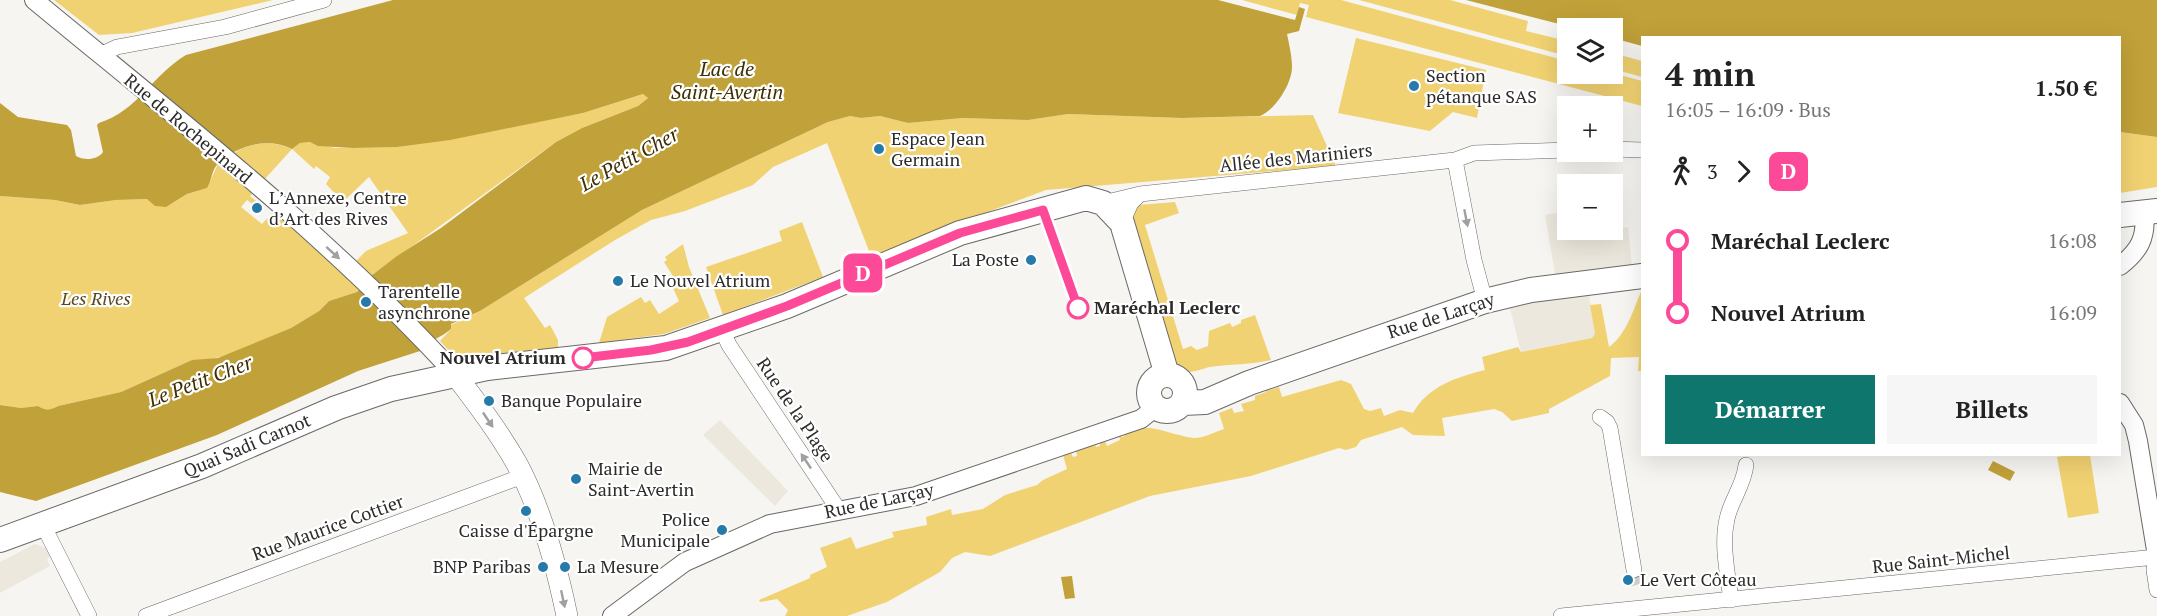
<!DOCTYPE html>
<html lang="fr">
<head>
<meta charset="utf-8">
<style>
	:root { --surface:#fff; --page:#f6f6f6; --text:#222; --muted:#767676; --accent:#0f766e }
	body { margin:0; font-family:"PT Serif",serif; background:var(--page); color:var(--text); height:100vh; display:flex; flex-direction:column; font-size:22px; white-space:nowrap }
	* { box-sizing:border-box; margin:0 }
	p { font-size:20px; color:var(--muted) }
	.icon { flex:none; width:33px; height:33px; fill:none; stroke:currentColor; stroke-width:2; stroke-linecap:round; stroke-linejoin:round }
	.map { position:relative; flex:1; overflow:hidden }
	.sheet { position:absolute; left:1641px; top:36px; width:480px; height:420px; display:flex; flex-direction:column; background:var(--surface); border-radius:0px; box-shadow:0 6px 24px #0002 }
	.sheet>* { flex:none }
	.badge { padding:0 12px; border-radius:9px; font-size:21px; line-height:39px }
	.buttons { position:absolute; left:1557px; top:18px; display:grid; gap:12px }
	.buttons a { display:grid; place-items:center; width:66px; height:66px; border-radius:0px; background:var(--surface); box-shadow:0 6px 24px #0002; font-size:30px }
	.map>.badge { position:absolute; translate:-50% -50%; box-shadow:0 0 0 3px #fff }
	.legs { display:flex; align-items:center; gap:9px; height:66px; padding:0 24px; font-size:20px }
	.legs p { margin-inline-start:auto }
	.summary { display:flex; align-items:center; justify-content:space-between; height:102px; padding:0 24px }
	h1 { font-size:33px; font-weight:800; line-height:45px }
	.cta { display:flex; gap:12px; margin-top:auto; padding:12px 24px }
	.cta a { flex:1; height:69px; border-radius:0px; background:var(--accent); color:#fff; font-size:24px; font-weight:800; line-height:69px; text-align:center }
	.cta a+a { background:var(--page); color:var(--text) }
	ul { padding:0 24px; list-style:none }
	li { display:flex; align-items:center; gap:21px; height:72px; font-size:22px }
	li i { display:grid; place-items:center; width:9px; height:100%; margin:0 8px; background:currentColor }
	li i::after { content:''; width:15px; height:15px; margin:-8px; border:4px solid; border-radius:50%; background:var(--surface) }
	li p { margin-inline-start:auto }
	li:first-child i { background:linear-gradient(#0000 50%,currentColor 0) }
	li:last-child i { background:linear-gradient(currentColor 50%,#0000 0) }
	.map>svg:first-child { display:block }
	.built { fill:#ece8dd }
	.green { fill:#f1d272 }
	.water { fill:#c1a139 }
	.lines { fill:none; stroke-linecap:round; stroke-linejoin:round }
	.minor-tunnel { stroke:#cecdc9; stroke-width:15; stroke-dasharray:15 8; stroke-linecap:butt }
	.minor-casing { stroke:#6a6966; stroke-width:16 }
	.tertiary-casing { stroke:#6a6966; stroke-width:20 }
	.secondary-casing { stroke:#6a6966; stroke-width:22 }
	.primary-casing { stroke:#6a6966; stroke-width:26 }
	.minor { stroke:#fff; stroke-width:15 }
	.tertiary { stroke:#fff; stroke-width:18 }
	.secondary { stroke:#fff; stroke-width:21 }
	.primary { stroke:#fff; stroke-width:24 }
	.oneway { fill:#a0a0a0 }
	.line-1-casing { stroke:#fff; stroke-width:14 }
	.line-1 { stroke:#fd4a98; stroke-width:9 }
	.poi-dot { fill:#257aa9; stroke:#fff; stroke-width:2 }
	.stop-1-dot { fill:#fff; stroke:#fd4a98; stroke-width:3 }
	.labels { text-anchor:middle; stroke-width:4.5; stroke-linejoin:round; paint-order:stroke }
	.poi-label { font-size:18px; fill:#2d2c2b; stroke:#fff; text-anchor:start }
	.street-label { font-size:18px; fill:#2d2c2b; stroke:#fff }
	.park-label { font-size:18px; font-style:italic; fill:#57491f; stroke:#fff }
	.stop-label { font-size:18px; font-weight:bold; fill:#2d2c2b; stroke:#fff; text-anchor:start }
	.water-label { font-size:20px; font-style:italic; fill:#3c2f01; stroke:#fff }
</style>
</head>
<body>
<div class="map">
<svg width="2157" height="616" viewBox="0 0 2157 616">
	<rect width="100%" height="100%" fill="#f6f5f1"/>
	<path class="built" d="M1567 211 1568 230H1580L1581 233 1628 227 1632 266 1555 274 1545 215Z
		M1588 290 1595 334 1592 338 1521 352 1509 304Z
		M720 420 788 491 775 506 703 435Z
		M35 544 46 548 50 557 47 559 50 566 0 593V562Z"/>
	<path class="green" d="M54 0H273L132 33 99 35Z
		M1242 0H1341L1567 61 1568 74 1613 73 1642 81V106L1306 17 1309 5 1300 3 1297 15Z
		M1359 0H1450L1528 21 1526 31 1567 41V56Z
		M1356 38 1486 70 1477 118 1453 112 1430 131 1338 113Z
		M1613 53 1642 61V77L1613 69Z
		M643 94 648 98 638 106 582 128 556 142 371 276 356 261 366 251 408 233 369 177 343 202 326 184 330 177 316 166 314 169 292 149 264 180 233 154C249 142 274 140 292 149L300 143 310 142 335 148 397 147 583 113Z
		M1068 114 1182 118 1313 115 1336 166 1046 190 871 256 827 143 773 167 753 185 685 211 651 220 615 240 524 298 545 328 550 325 558 340V349L463 356 451 353 440 341 451 329V325L480 311 642 210 828 122 850 116 861 118 880 116 908 123 963 118 1028 120Z
		M2120 132 2157 137V187L2120 193Z
		M218 164 253 193 250 196 256 201 252 204 247 200 241 207 262 224 274 211 359 288 357 292 329 301 319 311 291 328 228 355 207 360H192L121 392 58 406C50 410 46 411 38 406L21 408 0 405V196L55 200 80 205 116 200 147 199 171 204 187 194 207 188Z
		M1175 202 1179 213 1145 225 1183 349 1191 346 1197 350 1208 346 1209 331 1230 323 1232 327 1241 323V320L1255 315 1271 360C1250 365 1231 364 1210 367 1198 370 1191 374 1178 371L1133 217 1138 205Z
		M802 222 823 277 723 315 706 267 782 241 779 231Z
		M683 244 689 267 710 318 664 334 599 343 607 317 641 297 645 303 650 300 659 314 679 301 673 288 678 284 664 262 667 260 665 257Z
		M1642 289V371H1638L1639 357 1611 358 1610 376 1549 409V413L1512 421 1502 412 1494 409 1442 418 1445 436 1413 435 1402 427 1361 440 1356 447 1346 450 1339 448 1251 476 1150 496 990 556 965 552 952 558 940 572 887 602 847 616H785L788 610 777 599 760 602 759 600 810 578V575L827 567 820 548 851 537 856 549 894 537 892 532 927 525 926 517 951 509 952 515 983 509 1005 495 1037 485 1043 480 1067 469 1063 455 1071 453 1073 457 1077 456 1076 451 1095 444 1096 447 1100 446V442L1105 441 1107 446 1120 440 1119 436 1123 437C1139 417 1170 435 1193 438 1202 439 1215 432 1224 429L1219 413 1232 408 1234 413 1244 411 1241 404 1255 400V396L1266 392 1264 386 1267 385 1269 390 1279 387 1282 397 1341 380 1351 384 1364 409 1370 411 1381 408 1384 416 1400 410 1413 413C1428 386 1457 377 1485 370L1482 357 1518 347 1521 352 1592 338 1595 334 1590 305 1601 304 1609 347C1627 334 1634 308 1642 289Z
		M2069 455H2090L2099 513 2068 518 2057 457Z"/>
	<path class="water" d="M393 0H1218L1295 20 1299 7 1305 9 1299 31 1287 34C1289 44 1292 56 1292 67 1292 84 1275 110 1260 116L1182 118 1068 114 1028 120 963 118 908 123 880 116 861 118 850 116 828 122 642 210 480 311 451 324V329C441 338 429 340 420 351L358 371 217 435 36 501 0 492V405L21 408 38 406C46 411 50 410 58 406L121 392 192 360 218 358 291 328 319 311 329 301 357 292 371 276 397 256 441 228 556 142 582 128 638 106 648 98 643 94 583 113 450 140 397 147 353 148 318 146 310 142 300 143 292 149C268 136 234 146 216 166 212 171 211 182 207 188L187 194 166 207 155 206 147 199 116 200 80 205 55 200 0 196V103L18 117 67 125 71 130 76 156C84 161 98 160 103 152L97 125 99 123C139 110 151 76 186 55Z
		M1466 0H2157V137L2120 132V38H1642V46L1613 38 1612 28H1575Z
		M1993 461 2015 472 2010 481 1988 470Z
		M1072 576 1075 598 1065 599 1061 577Z"/>
	<g class="lines">
		<path class="minor-tunnel" d="M1634 570 1639 588"/>
		<g class="minor-casing">
			<path id="minor" d="M100 55 117 47 225 27 324 0
				M1612 149 1642 150
				M1455 160 1474 260 1485 301
				M1140 194 1455 160 1474 153 1568 150
				M1103 203 1140 194 1131 203 1122 223
				M722 330 729 345 838 509
				M1600 417 1607 422 1610 428 1634 570
				M42 523 89 616
				M1731 600C1728 575 1721 545 1727 519 1731 500 1744 485 1746 465
				M146 616 523 476
				M1561 616 2156 557 2154 570 2157 590"/>
		</g>
		<g class="tertiary-casing">
			<path id="tertiary" d="M34 0C178 119 328 235 454 373
				M2120 266C2139 251 2147 238 2144 212
				M2120 403 2134 425 2138 441 2157 556
				M612 616 685 562 770 524 916 496 1141 419 1156 407"/>
		</g>
		<g class="secondary-casing">
			<path id="secondary" d="M454 373C476 402 499 432 517 464 540 507 557 568 567 616"/>
		</g>
		<g class="primary-casing">
			<path id="primary" d="M2120 215 2157 211
				M1149 393a18 18 0 1 1 36 0a18 18 0 1 1-36 0Z
				M1183 403 1205 402 1249 383 1485 301 1531 290 1642 276
				M0 540 202 466 336 408 391 389 487 368 666 348 787 306 960 233 1086 198 1103 203 1122 223 1167 375"/>
		</g>
		<use href="#minor" class="minor"/>
		<use href="#tertiary" class="tertiary"/>
		<use href="#secondary" class="secondary"/>
		<use href="#primary" class="primary"/>
	</g>
	<defs><path id="oneway-solid" d="M-6-.8H1V-3.2L6.5 0L1 3.2V.8H-6Z" transform="scale(1.5)"/></defs>
	<g class="oneway">
		<use href="#oneway-solid" transform="translate(1466 218) rotate(79)"/>
		<use href="#oneway-solid" transform="translate(333 253) rotate(42)"/>
		<use href="#oneway-solid" transform="translate(488 420) rotate(56)"/>
		<use href="#oneway-solid" transform="translate(806 461) rotate(-124)"/>
		<use href="#oneway-solid" transform="translate(563 599) rotate(78)"/>
	</g>
	<g class="lines">
		<g class="line-1-casing">
			<path id="line-1" d="M583 358 651 350 688 342 787 306 960 233 1043 210 1078 308"/>
		</g>
		<use href="#line-1" class="line-1"/>
	</g>
	<g class="poi-dot">
		<circle cx="1414" cy="86" r="6"/>
		<circle cx="879" cy="149" r="6"/>
		<circle cx="257" cy="208" r="6"/>
		<circle cx="1031" cy="260" r="6"/>
		<circle cx="618" cy="281" r="6"/>
		<circle cx="366" cy="302" r="6"/>
		<circle cx="489" cy="401" r="6"/>
		<circle cx="576" cy="479" r="6"/>
		<circle cx="526" cy="511" r="6"/>
		<circle cx="722" cy="530" r="6"/>
		<circle cx="543" cy="567" r="6"/>
		<circle cx="565" cy="567" r="6"/>
		<circle cx="1628" cy="580" r="6"/>
	</g>
	<g class="stop-1-dot">
		<circle cx="1078" cy="308" r="10"/>
		<circle cx="583" cy="358" r="10"/>
	</g>
	<g class="labels">
		<g class="poi-label">
			<text x="1426" y="82">Section<tspan x="1426" dy="21">pétanque SAS</tspan></text>
			<text x="891" y="145">Espace Jean<tspan x="891" dy="21">Germain</tspan></text>
			<text x="269" y="204">LʼAnnexe, Centre<tspan x="269" dy="21">dʼArt des Rives</tspan></text>
			<text x="1019" y="266" text-anchor="end">La Poste</text>
			<text x="630" y="287">Le Nouvel Atrium</text>
			<text x="378" y="298">Tarentelle<tspan x="378" dy="21">asynchrone</tspan></text>
			<text x="501" y="407">Banque Populaire</text>
			<text x="588" y="475">Mairie de<tspan x="588" dy="21">Saint-Avertin</tspan></text>
			<text x="710" y="526" text-anchor="end">Police<tspan x="710" dy="21">Municipale</tspan></text>
			<text x="526" y="537" text-anchor="middle">Caisse d'Épargne</text>
			<text x="531" y="573" text-anchor="end">BNP Paribas</text>
			<text x="577" y="573">La Mesure</text>
			<text x="1640" y="586">Le Vert Côteau</text>
		</g>
		<g class="street-label">
			<text transform="translate(188 129) rotate(40)" y="6">Rue de Rochepinard</text>
			<text transform="translate(1296 158) rotate(-6)" y="6">Allée des Mariniers</text>
			<text transform="translate(1441 316) rotate(-18)" y="6">Rue de Larçay</text>
			<text transform="translate(795 410) rotate(56)" y="6">Rue de la Plage</text>
			<text transform="translate(247 446) rotate(-23)" y="6">Quai Sadi Carnot</text>
			<text transform="translate(879 501) rotate(-12)" y="6">Rue de Larçay</text>
			<text transform="translate(328 528) rotate(-20)" y="6">Rue Maurice Cottier</text>
			<text transform="translate(1941 560) rotate(-6)" y="6">Rue Saint-Michel</text>
		</g>
		<g class="park-label">
			<text x="96" y="305">Les Rives</text>
		</g>
		<g class="stop-label">
			<text x="1094" y="314">Maréchal Leclerc</text>
			<text x="566" y="364" text-anchor="end">Nouvel Atrium</text>
		</g>
		<g class="water-label">
			<text x="727" y="76">Lac de<tspan x="727" dy="23">Saint-Avertin</tspan></text>
			<text transform="translate(629 159) rotate(-29)" y="7">Le Petit Cher</text>
			<text transform="translate(200 381) rotate(-21)" y="7">Le Petit Cher</text>
		</g>
	</g>
</svg>
<div class="buttons">
<a><svg class="icon" aria-label="layers" viewBox="0 0 24 24"><path d="M12 4l9 5-9 5-9-5zM3 14l9 5 9-5"/></svg></a>
<a>+</a>
<a>−</a>
</div>
<b class="badge" style="left:863px;top:273px;background:#fd4a98;color:#fff">D</b>
<section class="sheet">
<div class="summary"><div><h1>4 min</h1><p>16:05 – 16:09 · Bus</p></div><b>1.50 €</b></div>
<div class="legs"><svg class="icon" aria-label="walk" viewBox="0 0 24 24"><circle cx="13" cy="4" r="2"/><path d="M13 8l-2 6 4 7M11 14l-3 7M7 12l3-4h3l4 4"/></svg>3<svg class="icon" aria-label="forward" viewBox="0 0 24 24"><path d="M9 5l7 7-7 7"/></svg><b class="badge" style="background:#fd4a98;color:#fff">D</b></div>
<ul>
<li><i style="color:#fd4a98"></i><b>Maréchal Leclerc</b><p>16:08</p></li>
<li><i style="color:#fd4a98"></i><b>Nouvel Atrium</b><p>16:09</p></li>
</ul>
<div class="cta"><a>Démarrer</a><a>Billets</a></div>
</section>
</div>
</body>
</html>
